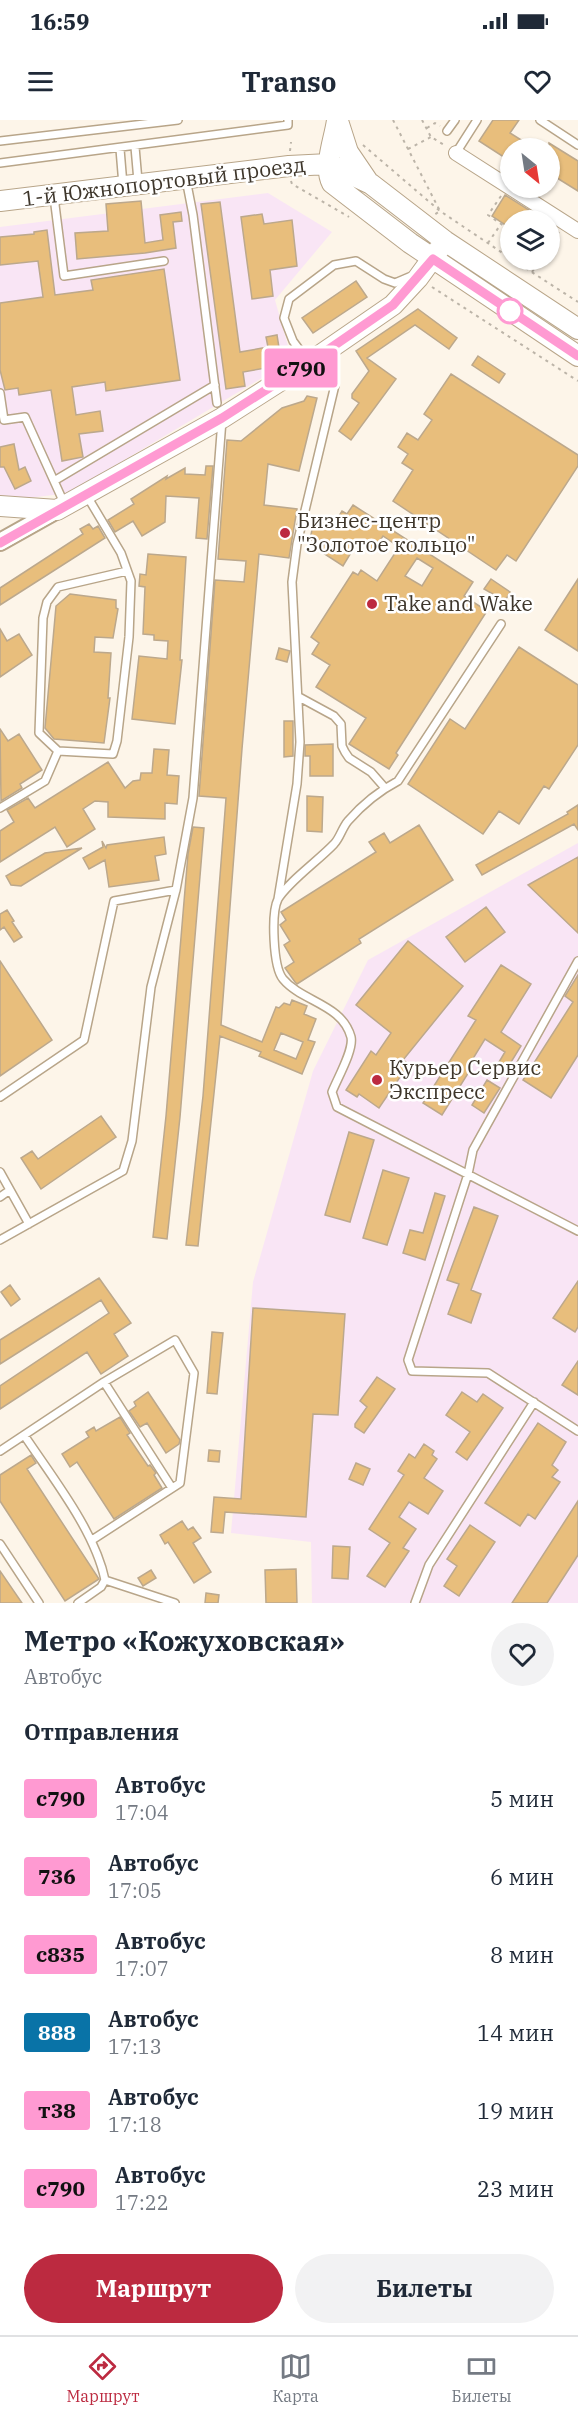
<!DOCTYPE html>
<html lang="ru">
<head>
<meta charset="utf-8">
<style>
	:root { --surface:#fff; --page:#f2f2f3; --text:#1f2937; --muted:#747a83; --line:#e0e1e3; --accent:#bc2a40 }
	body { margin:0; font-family:"IBM Plex Serif",serif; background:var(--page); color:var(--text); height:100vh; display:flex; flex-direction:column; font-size:22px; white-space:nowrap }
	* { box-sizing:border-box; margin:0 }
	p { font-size:20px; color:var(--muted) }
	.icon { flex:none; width:33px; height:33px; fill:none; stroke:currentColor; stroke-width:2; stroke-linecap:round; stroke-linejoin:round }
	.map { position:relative; height:1483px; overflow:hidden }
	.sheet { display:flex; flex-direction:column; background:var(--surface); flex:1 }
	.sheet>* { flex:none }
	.badge { padding:0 12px; border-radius:4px; font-size:21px; line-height:39px }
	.needle { width:39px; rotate:150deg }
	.controls { position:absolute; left:500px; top:18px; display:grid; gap:12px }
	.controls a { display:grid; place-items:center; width:60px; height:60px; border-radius:50%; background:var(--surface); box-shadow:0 2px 4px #0004; font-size:30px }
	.map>.badge { position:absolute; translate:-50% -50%; box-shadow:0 0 0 3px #fff }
	h2 { padding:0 24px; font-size:22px; line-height:54px }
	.round { display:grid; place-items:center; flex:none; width:63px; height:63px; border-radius:32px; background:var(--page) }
	.overview { display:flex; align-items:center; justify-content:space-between; height:102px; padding:0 24px }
	h1 { font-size:28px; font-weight:700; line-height:45px }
	.cta { display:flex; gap:12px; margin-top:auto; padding:12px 24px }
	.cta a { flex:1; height:69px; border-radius:36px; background:var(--accent); color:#fff; font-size:24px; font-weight:700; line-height:69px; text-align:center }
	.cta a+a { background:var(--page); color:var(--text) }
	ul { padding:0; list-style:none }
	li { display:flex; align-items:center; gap:18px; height:78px; padding:0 24px }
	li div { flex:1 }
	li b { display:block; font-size:22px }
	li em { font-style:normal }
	li .badge { min-width:66px; font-weight:700; text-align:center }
	.status { display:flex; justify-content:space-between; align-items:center; height:42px; padding:0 30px; background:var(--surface); direction:ltr }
	.status svg { height:16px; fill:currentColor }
	header { display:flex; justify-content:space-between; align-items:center; height:78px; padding:0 24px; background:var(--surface); font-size:27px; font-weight:700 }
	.menu { display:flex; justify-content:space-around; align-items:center; height:84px; border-top:2px solid var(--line); background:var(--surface); font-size:16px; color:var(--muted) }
	.menu a { display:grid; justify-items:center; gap:3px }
	.menu .on { color:var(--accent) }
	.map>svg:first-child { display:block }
	.commercial { fill:#f9e5f5 }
	.building { fill:#e8be7c; stroke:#bca88c; stroke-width:1.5; fill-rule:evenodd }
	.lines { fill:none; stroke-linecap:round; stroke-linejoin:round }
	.service-casing { stroke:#b8a589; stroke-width:10 }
	.minor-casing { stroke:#b8a589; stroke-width:16 }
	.tertiary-casing { stroke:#b8a589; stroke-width:20 }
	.secondary-casing { stroke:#b8a589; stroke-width:22 }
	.path { stroke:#bcb4a8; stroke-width:2; stroke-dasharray:3 4.5; stroke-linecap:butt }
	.service { stroke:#fff; stroke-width:7 }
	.minor { stroke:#fff; stroke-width:14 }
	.tertiary { stroke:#fff; stroke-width:16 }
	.secondary { stroke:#fff; stroke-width:20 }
	.line-casing { stroke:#fff; stroke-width:14 }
	.line { stroke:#ff9ad2; stroke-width:9 }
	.stop-dot { fill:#fff; stroke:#ff9ad2; stroke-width:3 }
	.poi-dot { fill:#bc2a40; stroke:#fff; stroke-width:2 }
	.labels { text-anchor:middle; stroke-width:5; stroke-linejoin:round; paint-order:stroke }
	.street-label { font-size:21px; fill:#3e362b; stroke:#fff }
	.poi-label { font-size:21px; fill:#3e362b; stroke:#fff; text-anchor:start }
</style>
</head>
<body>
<div class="status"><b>16:59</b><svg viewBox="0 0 49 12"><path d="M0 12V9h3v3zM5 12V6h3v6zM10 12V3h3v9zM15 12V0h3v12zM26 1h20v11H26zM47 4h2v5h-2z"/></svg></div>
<header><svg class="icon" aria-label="menu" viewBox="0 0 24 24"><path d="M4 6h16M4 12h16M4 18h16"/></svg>Transo<svg class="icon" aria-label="heart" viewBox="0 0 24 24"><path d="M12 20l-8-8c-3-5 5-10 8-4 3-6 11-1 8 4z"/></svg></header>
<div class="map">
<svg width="578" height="1483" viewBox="0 0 578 1483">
	<rect width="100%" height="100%" fill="#fdf5e9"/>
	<path class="commercial" d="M268 73 332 112 275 180 292 240 69 373 4 381 0 377V107Z
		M578 723V1483H312L311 1422 231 1413 253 1162 313 951 368 840Z"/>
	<path class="building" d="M493 0H519L510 13 534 28H510V41L479 21Z
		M549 23 578 41V71L549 53Z
		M505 75 545 100H510V108L492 96Z
		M141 81 145 123 163 120 160 95 181 92 182 101 173 102 176 128 145 133 77 139 75 113 108 111 106 84Z
		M220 82 240 232 268 227 266 217 277 215 280 234 264 238 266 248 243 252 245 266 226 269 201 84Z
		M262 94 264 104 292 100 297 146 270 150 273 176 252 179 241 97Z
		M47 110 55 175 93 170 91 160 164 149 180 260 106 271 105 262 72 267 76 295 100 291 103 311 79 314 83 337 62 341 51 270 19 275 18 268 5 270 0 250V183L43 177 38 141 0 145V117L34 114V112Z
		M356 161 367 177 313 213 302 198Z
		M418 189 457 218 449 229 415 205 367 238 396 259 351 320 339 311 359 283 352 278V274L369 251 356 231Z
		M478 236 505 254 499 263 472 245Z
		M451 254 578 335V346L516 441 507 435 496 450 393 381 413 350 402 343 408 334 398 327 407 313 418 320 432 300 424 294Z
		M307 276 317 278 299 351 268 344 264 385 297 389 289 438 259 434 242 629 221 905 262 922 276 887 279 888 284 883 290 885 292 880 307 886 304 894 316 899 308 920 315 922 302 954 259 936 261 932 220 916 198 1126 186 1125 203 976 226 678 199 676 215 460 244 462 246 441 218 439 227 320 241 321 282 288 304 281ZM281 913 303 922 296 939 274 930Z
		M14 324 19 350 25 347 31 361 15 369 4 347H0V327Z
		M206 346H213L207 419 196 418 199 378 166 376 165 402 142 416 133 401 115 412 108 400 134 384 131 379 167 356 166 359 185 348V354L205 355Z
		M353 385 473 462 464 476 487 491 396 633 398 635 389 649 349 624 366 598 316 567 330 545 312 534 319 523 311 517 353 452 358 455 361 450 377 461 399 427 383 416 373 431 358 421 343 446 320 431 325 423 310 420 314 399 334 404 342 391 347 394ZM417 438 433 448 422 466 405 456Z
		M89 404 93 409 98 406 105 418 0 485V468L83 414 80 409Z
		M148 434 186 437 180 540H182L175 604 132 599 139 536 167 539 168 521 154 520V515L143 514 145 467 139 466 140 454 146 455Z
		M491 459 510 472 505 481 484 469Z
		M578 459V531L545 510Z
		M70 474 116 480V488L118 489 113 518 95 517 94 532 111 533 108 578H110L104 623 54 619 45 608 56 486Z
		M0 509 7 521 19 514 32 535 0 557Z
		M519 527 578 565V625L549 669 544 666 519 704 499 691 483 714 408 664 450 599 465 609Z
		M279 528 290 531 287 542 276 539Z
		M284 601H293V636L284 637Z
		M0 609 8 621 19 614 42 650 20 664 22 668 1 681Z
		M333 624V656H310V636H305V625Z
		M154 629 169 630 167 655 179 656 177 684 165 683V699L108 697V682L95 681 83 689 95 709 67 727 55 707 0 742V711L14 702 7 690 28 678 35 688 108 642 125 668 133 661 140 660 141 653H152Z
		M307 676 323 677 322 712 307 711Z
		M578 685V710L574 704 482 755 476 745 568 694 567 692Z
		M419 705 453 760 359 819 361 823 297 864 295 862 285 848 294 842 284 825 290 821 280 805 286 800 281 792 376 732 369 722 384 713 390 723Z
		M193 707 204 708 180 997 167 1119 153 1117 166 996 188 734Z
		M164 717 166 734 155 736 159 760 109 767 105 740 89 749 83 738 103 727 102 721 106 728 107 725Z
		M82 728 21 766 11 765 6 756 45 733Z
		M578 737V813L528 765Z
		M486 787 505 812 465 842 446 817Z
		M7 790 14 801 12 802 22 817 14 822 4 807 0 810V794Z
		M408 821 463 866 403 940 409 944 379 988 359 974 357 977 346 970 371 931 376 935 391 913 356 885Z
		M0 841 52 920 0 956Z
		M501 845 531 864 501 912 521 926 508 947 499 942 505 932 485 919 469 945 472 947 442 995 423 983 476 900 468 896Z
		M578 855V935L551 978 523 960 573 882 565 876Z
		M487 960 500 968 484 993 472 985Z
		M101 996 116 1017 41 1069 21 1038 32 1031 38 1039Z
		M349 1012 374 1020 350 1102 325 1095Z
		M383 1050 409 1058 387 1125 363 1118Z
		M435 1073 445 1076 425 1140 403 1133 410 1110 423 1113Z
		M474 1087 498 1096 471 1170 481 1174 471 1203 448 1194 459 1164 447 1160Z
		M99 1158 131 1203 114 1214 128 1236 101 1254 87 1232 0 1289V1266L109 1193 101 1180 0 1244V1220Z
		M578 1161V1207L575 1212 553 1198Z
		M10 1165 20 1179 11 1186 1 1172Z
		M253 1188 345 1194 338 1295 313 1294 306 1397 225 1392 223 1413 211 1412 214 1377 241 1379Z
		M212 1212 223 1213 217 1274 207 1273Z
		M578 1241V1275L562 1265Z
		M377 1257 395 1269 364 1313 355 1307V1304L367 1287 360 1281Z
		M148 1272 180 1320 179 1324 166 1333 147 1303 140 1307 129 1291 136 1286 134 1282Z
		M462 1272 477 1282 483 1274 503 1288 467 1340 456 1332 470 1312 446 1295Z
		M120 1297 130 1313 127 1315 148 1346 150 1345 156 1353 154 1355 162 1368 114 1399 77 1342 70 1347 62 1334 89 1317 86 1312 94 1307 96 1311Z
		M538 1303 566 1322 552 1345 558 1350 552 1357 560 1362 535 1399 528 1394 520 1406 485 1383Z
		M424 1324 434 1331 432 1335 437 1339 424 1358 443 1371 428 1394 409 1382 399 1397 416 1409 403 1428 409 1431 385 1467 367 1456 390 1423 369 1409 404 1355 398 1351 409 1334 415 1338Z
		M209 1330 220 1331 219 1342 208 1341Z
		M31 1335 36 1343 27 1349 99 1459 65 1481 0 1381V1355Z
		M356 1343 370 1349 363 1365 349 1359Z
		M578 1381V1435L547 1483H512Z
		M182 1401 188 1410 193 1407 201 1418 193 1423 211 1452 194 1463 168 1422 165 1424 160 1415Z
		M470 1405 495 1422 459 1476 444 1466 457 1446 447 1439Z
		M333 1426 350 1427 348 1459 332 1458Z
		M296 1449 297 1483H266L265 1450Z
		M151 1450 156 1458 143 1466 138 1458Z
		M0 1451 22 1483H0Z
		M206 1473 219 1475 218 1483H205Z"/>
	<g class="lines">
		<g class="service-casing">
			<path id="service" d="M540 0 578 25
				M447 11 455 0
				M0 21 178 0
				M135 27 138 61
				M120 29 123 65
				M456 33 477 0
				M0 43 288 5V0
				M186 59 193 95 217 283
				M54 77 64 156 164 141
				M307 240 293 221 284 198 289 179 334 145 356 141 384 159 395 163 409 157
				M0 273 4 300 25 297 64 383
				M54 361 215 265
				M87 376 121 433 131 461 129 517 117 621 113 634 58 631 39 613 43 498 47 482 58 467 127 451
				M501 504 398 661C379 671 362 685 348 701 342 708 340 718 334 724 319 740 288 762 278 779 271 793 273 847 283 859 302 882 342 884 351 917 354 930 337 959 332 972L337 987 578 1111
				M299 577 334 596 341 604 342 626 345 632 349 638 371 652 385 668
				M0 688 45 661 58 631
				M278 779 297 664 300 622 292 462 297 424 335 265 332 255 320 238
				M578 841 473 1030 468 1054 408 1240 412 1251 488 1253 578 1311
				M0 977 84 920 114 781 176 770
				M0 1052 29 1104
				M0 1077 10 1070
				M0 1120 123 1051 132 1021 151 867 176 770 193 678 222 300
				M104 1262 172 1368
				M24 1315C52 1357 95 1411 105 1460L101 1467 78 1483
				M0 1331 104 1262 175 1220 194 1253 180 1363 92 1420
				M0 1424 39 1483
				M105 1460 175 1483
				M415 1483 429 1445 534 1282"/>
		</g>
		<g class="minor-casing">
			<path id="minor" d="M456 33 578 111"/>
		</g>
		<g class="tertiary-casing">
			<path id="tertiary" d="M0 422 57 390"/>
		</g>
		<g class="secondary-casing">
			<path id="secondary" d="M337 0C335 18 323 46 332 63L410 123 578 236
				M339 4 348 32 367 60
				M0 81 289 46 329 44 371 64 445 121 578 209
				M0 386 57 390 222 298 319 236 393 185 418 158 445 121"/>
		</g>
		<path class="path" d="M393 0 440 91 434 95
			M422 0 431 17 446 26
			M427 8 435 3 440 6
			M363 25 440 91 510 138
			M408 29 431 17
			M290 31 291 22
			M291 61 292 64 349 97
			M501 76 488 95 510 110
			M488 123 501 104
			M549 127 559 112
			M513 140 578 182
			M532 152 541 140
			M432 167 578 261"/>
		<use href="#service" class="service"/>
		<use href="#minor" class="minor"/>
		<use href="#tertiary" class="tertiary"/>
		<use href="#secondary" class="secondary"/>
	</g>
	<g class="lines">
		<g class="line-casing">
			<path id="line" d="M0 423 222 298 319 236 393 185 433 139 578 236"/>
		</g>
		<use href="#line" class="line"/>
	</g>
	<circle class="stop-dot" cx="510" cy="191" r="12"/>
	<g class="poi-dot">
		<circle cx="285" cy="413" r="6"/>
		<circle cx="372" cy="484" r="6"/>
		<circle cx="377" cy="960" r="6"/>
	</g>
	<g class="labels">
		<g class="street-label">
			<text transform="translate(164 62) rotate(-7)" y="7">1-й Южнопортовый проезд</text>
		</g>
		<g class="poi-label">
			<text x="297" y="408">Бизнес-центр<tspan x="297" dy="24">"Золотое кольцо"</tspan></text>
			<text x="384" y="491">Take and Wake</text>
			<text x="389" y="955">Курьер Сервис<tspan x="389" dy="24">Экспресс</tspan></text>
		</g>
	</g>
</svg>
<div class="controls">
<a><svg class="needle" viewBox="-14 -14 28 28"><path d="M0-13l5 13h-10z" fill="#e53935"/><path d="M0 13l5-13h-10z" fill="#747a83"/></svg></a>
<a><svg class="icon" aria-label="layers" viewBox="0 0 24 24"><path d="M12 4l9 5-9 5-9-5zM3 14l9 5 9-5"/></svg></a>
</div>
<b class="badge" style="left:301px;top:248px;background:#ff9ad2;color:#111">с790</b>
</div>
<section class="sheet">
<div class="overview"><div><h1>Метро «Кожуховская»</h1><p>Автобус</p></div><a class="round"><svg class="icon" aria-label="heart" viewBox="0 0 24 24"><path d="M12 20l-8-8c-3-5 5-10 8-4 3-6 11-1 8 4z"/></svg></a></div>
<h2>Отправления</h2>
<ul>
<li><span class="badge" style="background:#ff9ad2;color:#111">с790</span><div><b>Автобус</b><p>17:04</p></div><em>5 мин</em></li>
<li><span class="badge" style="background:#ff9ad2;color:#111">736</span><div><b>Автобус</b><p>17:05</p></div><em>6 мин</em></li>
<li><span class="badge" style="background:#ff9ad2;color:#111">с835</span><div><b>Автобус</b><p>17:07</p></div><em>8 мин</em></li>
<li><span class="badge" style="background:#0973a7;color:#fff">888</span><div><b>Автобус</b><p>17:13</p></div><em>14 мин</em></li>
<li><span class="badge" style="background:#ff9ad2;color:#111">т38</span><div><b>Автобус</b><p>17:18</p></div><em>19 мин</em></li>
<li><span class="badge" style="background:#ff9ad2;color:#111">с790</span><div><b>Автобус</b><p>17:22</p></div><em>23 мин</em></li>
</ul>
<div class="cta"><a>Маршрут</a><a>Билеты</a></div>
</section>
<nav class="menu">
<a class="on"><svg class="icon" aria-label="directions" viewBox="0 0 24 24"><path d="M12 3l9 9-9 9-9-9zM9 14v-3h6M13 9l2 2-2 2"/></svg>Маршрут</a>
<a><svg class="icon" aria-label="map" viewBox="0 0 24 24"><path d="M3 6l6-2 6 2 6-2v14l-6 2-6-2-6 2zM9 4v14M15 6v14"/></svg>Карта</a>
<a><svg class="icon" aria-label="tickets" viewBox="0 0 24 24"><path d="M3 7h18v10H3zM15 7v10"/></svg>Билеты</a>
</nav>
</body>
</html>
